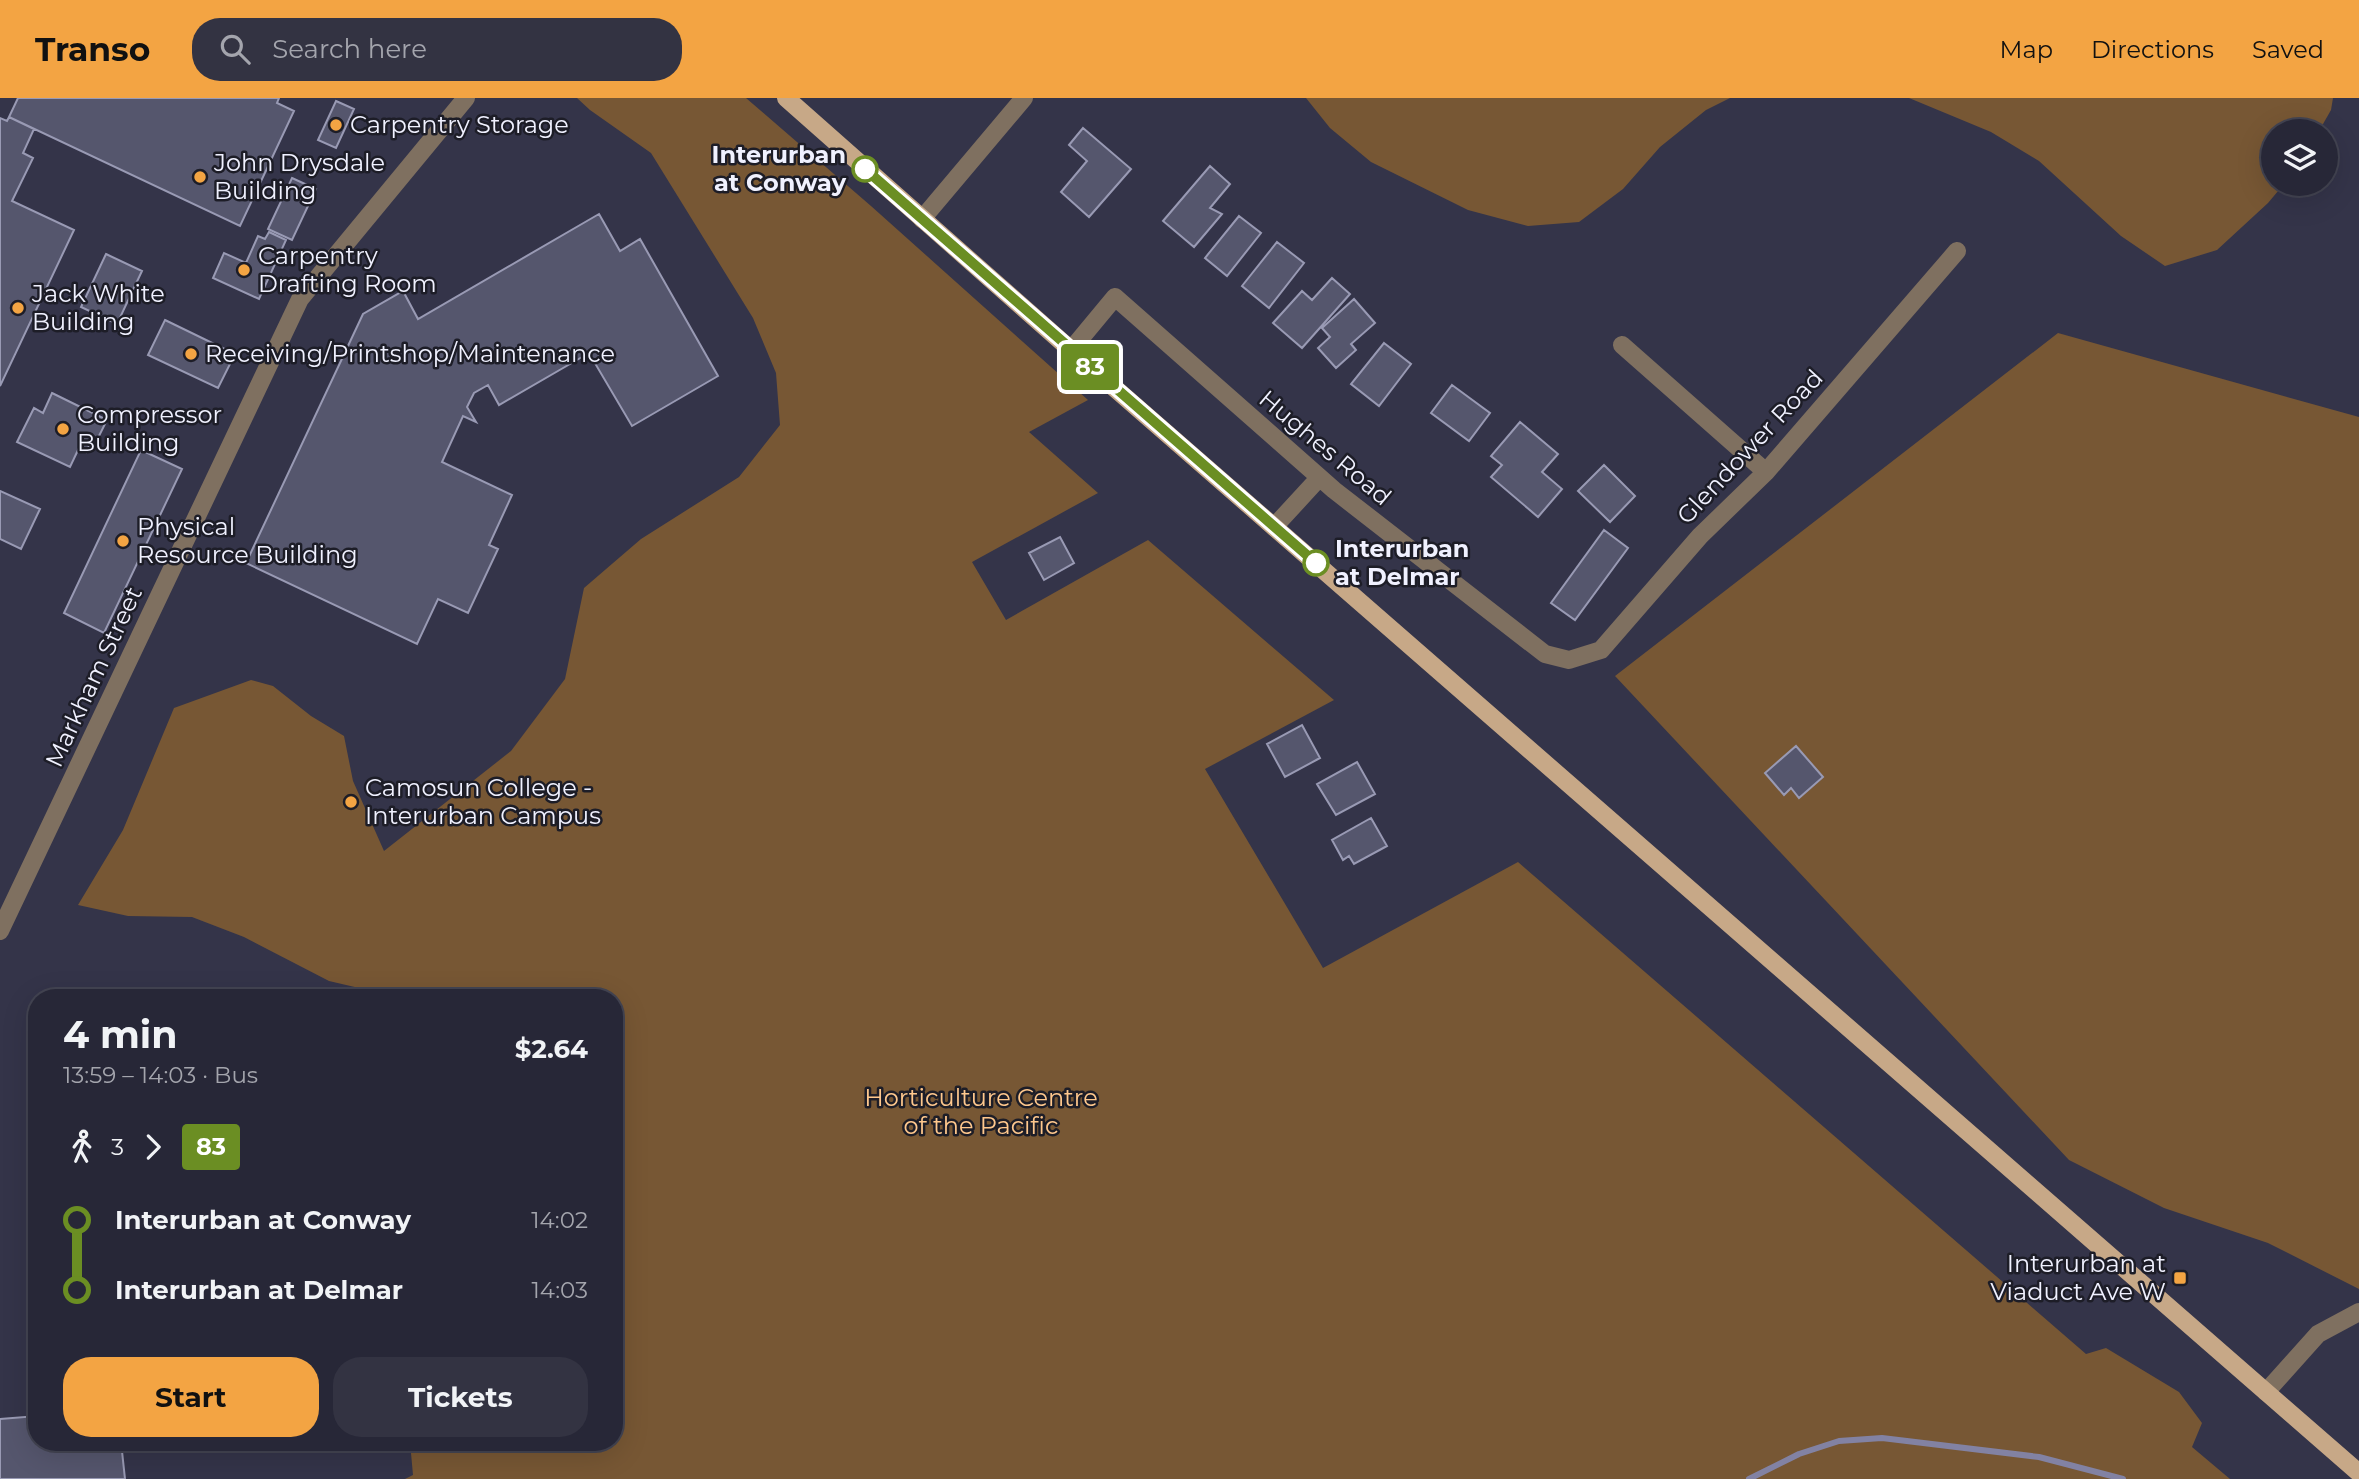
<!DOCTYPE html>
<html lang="en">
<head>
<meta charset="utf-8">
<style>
	:root { --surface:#272737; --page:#333342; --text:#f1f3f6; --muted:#a4a5ad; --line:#434452; --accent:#f3a443 }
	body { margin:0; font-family:Montserrat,sans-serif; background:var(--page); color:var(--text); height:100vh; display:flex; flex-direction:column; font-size:26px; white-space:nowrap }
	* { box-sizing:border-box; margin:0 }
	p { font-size:23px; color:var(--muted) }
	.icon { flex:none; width:38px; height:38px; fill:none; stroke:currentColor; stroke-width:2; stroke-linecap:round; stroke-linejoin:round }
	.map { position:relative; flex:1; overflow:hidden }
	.drawer { position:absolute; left:28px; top:891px; width:595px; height:462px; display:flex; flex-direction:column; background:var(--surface); border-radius:28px; box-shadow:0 7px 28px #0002,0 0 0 2px var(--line) }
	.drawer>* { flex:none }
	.badge { padding:0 14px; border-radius:5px; font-size:24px; line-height:46px }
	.fabs { position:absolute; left:2261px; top:21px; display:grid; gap:14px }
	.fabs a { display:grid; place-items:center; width:77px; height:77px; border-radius:50%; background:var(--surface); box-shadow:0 7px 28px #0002,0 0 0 2px var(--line); font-size:35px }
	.map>.badge { position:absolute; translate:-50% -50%; box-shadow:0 0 0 4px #fff }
	.legs { display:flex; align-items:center; gap:10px; height:77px; padding:0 35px; font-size:23px }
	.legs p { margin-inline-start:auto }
	.head { display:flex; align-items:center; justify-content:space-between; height:119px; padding:0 35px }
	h1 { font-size:38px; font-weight:700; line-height:52px }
	.button { display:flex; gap:14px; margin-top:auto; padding:14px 35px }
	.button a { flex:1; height:80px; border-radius:28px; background:var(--accent); color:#111; font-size:28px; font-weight:700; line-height:80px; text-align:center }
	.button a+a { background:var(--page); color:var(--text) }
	ul { padding:0 35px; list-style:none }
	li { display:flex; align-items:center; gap:24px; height:70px; font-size:26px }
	li i { display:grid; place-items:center; width:10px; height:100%; margin:0 9px; background:currentColor }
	li i::after { content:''; width:18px; height:18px; margin:-9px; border:5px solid; border-radius:50%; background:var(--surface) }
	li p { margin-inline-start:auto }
	li:first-child i { background:linear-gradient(#0000 50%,currentColor 0) }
	li:last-child i { background:linear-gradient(currentColor 50%,#0000 0) }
	header { display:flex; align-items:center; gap:42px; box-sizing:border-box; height:98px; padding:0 35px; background:var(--accent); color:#111 }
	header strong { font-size:33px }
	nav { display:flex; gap:38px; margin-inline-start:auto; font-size:24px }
	.search { width:490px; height:63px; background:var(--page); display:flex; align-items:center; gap:18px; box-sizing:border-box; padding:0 24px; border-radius:28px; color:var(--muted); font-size:26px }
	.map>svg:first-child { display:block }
	.green { fill:#775734 }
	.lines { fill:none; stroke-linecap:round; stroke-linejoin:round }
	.stream { stroke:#8282a3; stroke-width:6 }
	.building { fill:#55566d; stroke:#999ab4; stroke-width:2 }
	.minor { stroke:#7f7060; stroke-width:18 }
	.major { stroke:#c7a887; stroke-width:18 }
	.line-1-casing { stroke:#fff; stroke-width:16 }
	.line-1 { stroke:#6b8e23; stroke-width:10 }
	.poi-dot { fill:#f3a443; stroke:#1d1d27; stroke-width:2.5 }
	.stop-1-dot { fill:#fff; stroke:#6b8e23; stroke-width:3.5 }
	.labels { text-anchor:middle; stroke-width:5; stroke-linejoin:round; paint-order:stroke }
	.poi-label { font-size:24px; fill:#f0f1ff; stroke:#1d1d27; text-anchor:start }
	.stop-label { font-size:24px; font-weight:bold; fill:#f0f1ff; stroke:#1d1d27; text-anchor:end }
	.street-label { font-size:24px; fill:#f0f1ff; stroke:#1d1d27 }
	.park-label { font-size:24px; fill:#ffc88d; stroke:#1d1d27 }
</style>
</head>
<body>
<header>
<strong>Transo</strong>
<div class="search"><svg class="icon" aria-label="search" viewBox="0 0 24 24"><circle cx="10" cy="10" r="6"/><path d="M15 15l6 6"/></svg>Search here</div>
<nav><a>Map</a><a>Directions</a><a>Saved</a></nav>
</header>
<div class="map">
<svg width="2359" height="1381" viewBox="0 0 2359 1381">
	<rect width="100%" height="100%" fill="#343449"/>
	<path class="green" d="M577 0H746L871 108 1088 302 1029 334 1098 395 972 464 1006 522 1148 442 1334 602 1205 671 1323 870 1518 764 2086 1256 2106 1250 2179 1294 2202 1325 2192 1349 2230 1381H405L413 1377 410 1344H614V900L360 899 359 890 329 883 244 839 192 819 128 818 78 807 123 732 174 610 251 582 273 588 311 618 344 638 353 683 384 753 511 653 565 581 584 490 641 441 739 379 780 327 776 275 753 220 651 55 590 12Z
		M1306 0H1730L1706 12 1660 49 1623 91 1579 124 1528 128 1468 112 1371 64 1330 30Z
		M1909 0H2333L2331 12 2319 33H2273V86H2284L2268 105 2217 152 2165 168 2121 138 2039 63 1991 34Z
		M2058 235 2359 319V1191L2268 1145 2164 1110 2069 1062 1615 578Z"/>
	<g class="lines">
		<path class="stream" d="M1749 1381 1799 1356 1839 1343 1882 1340 2039 1359 2123 1381"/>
	</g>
	<path class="building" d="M18 0H279L277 5 294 13 240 128 9 19Z
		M336 3 354 11 336 50 318 42Z
		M9 19 34 31 23 55 33 60 12 103 74 132 0 288V20L7 23Z
		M1083 30 1131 71 1089 119 1061 94 1087 63 1069 47Z
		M1210 68 1230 86 1210 110 1222 116 1194 149 1163 123Z
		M292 80 316 91 292 142 268 131Z
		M599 116 620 153 640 141 718 278 632 328 589 255 499 307 488 287 474 295 467 309 476 324 463 318 442 364 512 397 489 447 498 451 468 515 438 501 417 546 246 465 363 216 403 193 418 221Z
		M1239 118 1261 135 1227 178 1205 160Z
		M269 134 286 142 259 201 213 180 224 155 246 165 258 138 265 141Z
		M1277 144 1304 165 1269 210 1242 188Z
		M106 156 142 173 117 226 81 209Z
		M1332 180 1350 196 1302 250 1273 225 1302 193 1312 202Z
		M1354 201 1375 225 1351 246 1356 252 1336 270 1318 250 1330 239 1322 230Z
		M165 222 235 256 218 290 148 257Z
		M1384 245 1411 266 1379 308 1351 286Z
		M1452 287 1490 315 1469 343 1431 315Z
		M52 295 107 322 97 342 93 340 86 354 79 350 70 369 17 344 34 310 43 315Z
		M1520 324 1558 356 1542 374 1562 391 1538 419 1491 379 1502 367 1491 358Z
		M141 352 182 371 104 535 64 515Z
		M1604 367 1635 398 1610 424 1578 393Z
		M0 393 40 411 21 451 0 441Z
		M1604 432 1628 450 1575 522 1551 505Z
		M1060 439 1074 465 1044 482 1029 455Z
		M1302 627 1320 660 1285 679 1267 646Z
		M1796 648 1823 679 1799 700 1791 690 1784 697 1765 675Z
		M1357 664 1375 696 1336 717 1317 686Z
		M1371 720 1387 748 1354 766 1349 758 1343 762 1332 742Z
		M37 1318V1344H121L125 1381H0V1321Z"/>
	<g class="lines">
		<path class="minor" d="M922 121 1024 0
			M1622 247 1766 374
			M1071 252 1115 199 1334 392 1545 556 1569 562 1601 552 1700 438 1766 374 1957 153
			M1274 429 1319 380
			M0 833 300 201 466 0
			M2266 1294 2318 1236 2359 1214"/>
		<path class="major" d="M786 0 1071 252 2359 1375"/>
	</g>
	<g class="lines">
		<g class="line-1-casing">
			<path id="line-1" d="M865 71 1316 465"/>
		</g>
		<use href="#line-1" class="line-1"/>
	</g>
	<g class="poi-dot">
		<circle cx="336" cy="27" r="7"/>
		<circle cx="200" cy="79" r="7"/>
		<circle cx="244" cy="172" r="7"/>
		<circle cx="18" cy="210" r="7"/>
		<circle cx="191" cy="256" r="7"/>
		<circle cx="63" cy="331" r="7"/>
		<circle cx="123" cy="443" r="7"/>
		<circle cx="351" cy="704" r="7"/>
		<rect x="2173" y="1173" width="14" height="14" rx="3.5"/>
	</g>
	<g class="stop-1-dot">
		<circle cx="865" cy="71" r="12"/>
		<circle cx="1316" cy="465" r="12"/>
	</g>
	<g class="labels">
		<g class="poi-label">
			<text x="350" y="35">Carpentry Storage</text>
			<text x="214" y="73">John Drysdale<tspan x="214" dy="28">Building</tspan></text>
			<text x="258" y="166">Carpentry<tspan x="258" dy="28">Drafting Room</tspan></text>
			<text x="32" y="204">Jack White<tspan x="32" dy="28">Building</tspan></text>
			<text x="205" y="264">Receiving/Printshop/Maintenance</text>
			<text x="77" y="325">Compressor<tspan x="77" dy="28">Building</tspan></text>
			<text x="137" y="437">Physical<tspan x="137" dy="28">Resource Building</tspan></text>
			<text x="365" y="698">Camosun College -<tspan x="365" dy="28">Interurban Campus</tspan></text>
			<text x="2166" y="1174" text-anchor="end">Interurban at<tspan x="2166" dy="28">Viaduct Ave W</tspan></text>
		</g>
		<g class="stop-label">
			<text x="846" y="65">Interurban<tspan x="846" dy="28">at Conway</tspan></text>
			<text x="1335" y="459" text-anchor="start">Interurban<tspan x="1335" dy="28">at Delmar</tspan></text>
		</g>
		<g class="street-label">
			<text transform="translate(1750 349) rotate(-47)" y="8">Glendower Road</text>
			<text transform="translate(1325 350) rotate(40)" y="8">Hughes Road</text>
			<text transform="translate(94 579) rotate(-65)" y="8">Markham Street</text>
		</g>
		<g class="park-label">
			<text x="981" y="1008">Horticulture Centre<tspan x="981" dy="28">of the Pacific</tspan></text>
		</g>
	</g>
</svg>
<div class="fabs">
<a><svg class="icon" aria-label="layers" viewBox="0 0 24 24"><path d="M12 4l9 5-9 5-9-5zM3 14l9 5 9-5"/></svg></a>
</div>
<b class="badge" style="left:1090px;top:269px;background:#6b8e23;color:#fff">83</b>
<section class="drawer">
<div class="head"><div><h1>4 min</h1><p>13:59 – 14:03 · Bus</p></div><b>$2.64</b></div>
<div class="legs"><svg class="icon" aria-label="walk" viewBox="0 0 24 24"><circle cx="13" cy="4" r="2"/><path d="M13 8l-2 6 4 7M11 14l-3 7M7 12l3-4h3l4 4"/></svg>3<svg class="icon" aria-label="forward" viewBox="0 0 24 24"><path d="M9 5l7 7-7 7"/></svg><b class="badge" style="background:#6b8e23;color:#fff">83</b></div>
<ul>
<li><i style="color:#6b8e23"></i><b>Interurban at Conway</b><p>14:02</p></li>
<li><i style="color:#6b8e23"></i><b>Interurban at Delmar</b><p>14:03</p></li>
</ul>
<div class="button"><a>Start</a><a>Tickets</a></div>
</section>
</div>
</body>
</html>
